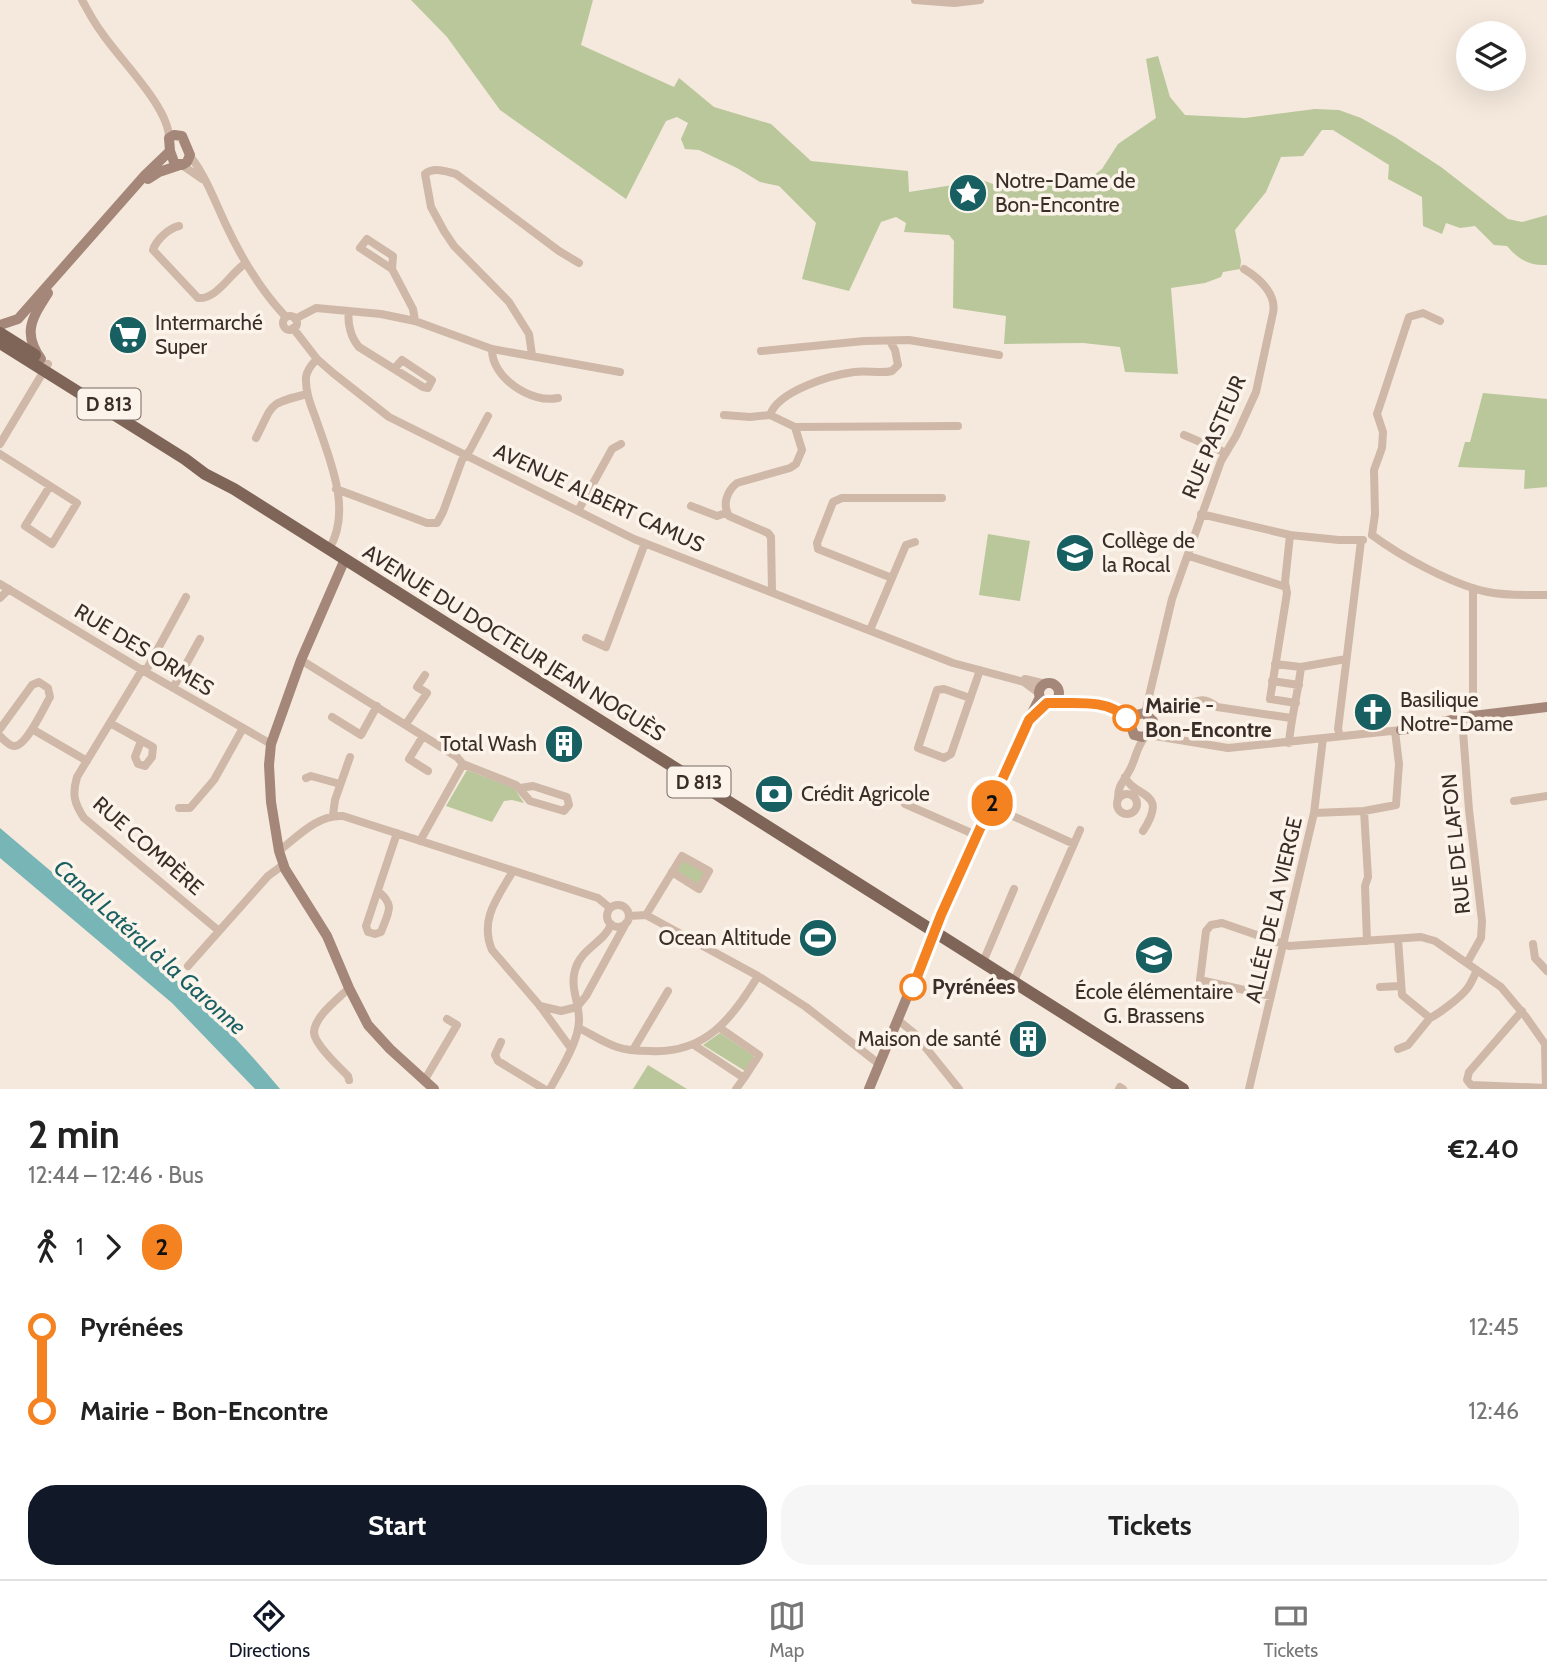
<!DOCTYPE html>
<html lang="en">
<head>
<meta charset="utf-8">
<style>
	:root { --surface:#fff; --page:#f6f6f6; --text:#222; --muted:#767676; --line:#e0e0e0; --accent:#111827 }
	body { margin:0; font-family:Cabin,sans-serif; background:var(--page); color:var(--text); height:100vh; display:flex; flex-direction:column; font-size:26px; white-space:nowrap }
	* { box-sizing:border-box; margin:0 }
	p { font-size:23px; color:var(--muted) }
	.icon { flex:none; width:38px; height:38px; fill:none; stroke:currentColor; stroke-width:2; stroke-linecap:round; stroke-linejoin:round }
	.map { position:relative; height:1089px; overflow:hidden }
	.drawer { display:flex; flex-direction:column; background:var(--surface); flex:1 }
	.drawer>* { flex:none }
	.badge { padding:0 14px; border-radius:23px; font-size:24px; line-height:46px }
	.fabs { position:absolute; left:1456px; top:21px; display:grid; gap:14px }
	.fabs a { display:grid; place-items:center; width:70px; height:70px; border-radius:50%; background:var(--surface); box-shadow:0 7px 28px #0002; font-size:35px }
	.map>.badge { position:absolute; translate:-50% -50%; box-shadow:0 0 0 4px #fff }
	.legs { display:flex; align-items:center; gap:10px; height:77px; padding:0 28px; font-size:23px }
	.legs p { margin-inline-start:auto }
	.overview { display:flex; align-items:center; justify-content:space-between; height:119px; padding:0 28px }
	h1 { font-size:38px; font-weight:700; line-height:52px }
	.button { display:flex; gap:14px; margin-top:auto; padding:14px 28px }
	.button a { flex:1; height:80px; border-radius:28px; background:var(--accent); color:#fff; font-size:28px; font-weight:700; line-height:80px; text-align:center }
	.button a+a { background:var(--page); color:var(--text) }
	ul { padding:0 28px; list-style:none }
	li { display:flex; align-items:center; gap:24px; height:84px; font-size:26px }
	li i { display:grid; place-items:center; width:10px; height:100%; margin:0 9px; background:currentColor }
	li i::after { content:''; width:18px; height:18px; margin:-9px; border:5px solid; border-radius:50%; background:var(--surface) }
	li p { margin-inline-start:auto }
	li:first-child i { background:linear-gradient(#0000 50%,currentColor 0) }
	li:last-child i { background:linear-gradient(currentColor 50%,#0000 0) }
	.menu { display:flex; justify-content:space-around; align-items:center; height:98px; border-top:2px solid var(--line); background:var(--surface); font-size:19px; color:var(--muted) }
	.menu a { display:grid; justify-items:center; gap:4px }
	.menu .current { color:var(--accent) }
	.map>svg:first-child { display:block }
	.green { fill:#b9c79b }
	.water { fill:#78b5b6 }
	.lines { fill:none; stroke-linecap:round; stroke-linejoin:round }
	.street { stroke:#cfb8a7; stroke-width:8 }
	.secondary { stroke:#a48778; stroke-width:10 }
	.primary { stroke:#7f6458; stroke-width:12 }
	.line-1-casing { stroke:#fff; stroke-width:16 }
	.line-1 { stroke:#f58220; stroke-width:10 }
	.stop-1-dot { fill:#fff; stroke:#f58220; stroke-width:3.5 }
	.labels { text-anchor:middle; stroke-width:7; stroke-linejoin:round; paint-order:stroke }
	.shield { fill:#fcf4eb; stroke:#756962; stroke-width:2 }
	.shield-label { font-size:19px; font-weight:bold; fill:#3b2e28 }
	.poi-label { font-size:21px; fill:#3b2e28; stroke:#fcf4eb; text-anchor:start }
	.street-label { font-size:21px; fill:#3b2e28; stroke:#fcf4eb }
	.stop-label { font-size:21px; font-weight:bold; fill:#3b2e28; stroke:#fcf4eb; text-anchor:start }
	.water-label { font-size:23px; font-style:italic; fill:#185f62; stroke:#fcf4eb }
</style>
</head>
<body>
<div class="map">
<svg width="1547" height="1089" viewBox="0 0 1547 1089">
	<rect width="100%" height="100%" fill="#f5e9dd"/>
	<path class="green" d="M411 0H593L581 45 674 87 679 78 714 107 771 124 811 161 908 171 909 192 953 185 974 177 1012 191 1090 178 1102 169 1118 144 1156 118 1146 59 1158 56 1170 97 1185 115 1245 118 1315 109 1339 110 1361 118 1395 137 1441 167 1508 219 1522 222 1547 215V265C1529 266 1518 259 1507 246L1494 245 1475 226 1460 228 1446 223 1442 234 1423 226 1422 197 1388 179 1389 165 1333 130H1322L1303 156 1281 157 1266 192 1235 230 1241 261 1240 269 1223 272 1221 277 1205 283 1171 288 1178 374 1125 372 1120 347 1083 343 1004 344 1006 316 953 308 954 241 949 235 904 232 906 223 896 217 881 222 849 291 802 279 816 223 779 186 760 182 737 168 699 150 685 149 681 139 688 123 677 117 666 121 626 199 500 110 447 37Z
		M1483 393 1547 399V487L1524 489 1525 470 1458 467 1465 442H1470Z
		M988 534 1030 541 1020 601 979 595Z
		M467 770 514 788 524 803 512 800 504 801 492 822 446 806Z
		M684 859 705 873 697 884 677 871Z
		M720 1033 754 1056 745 1071 703 1045Z
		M648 1065 687 1089H633Z"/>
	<path class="water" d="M0 828C97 911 199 990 280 1089H255L172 1003 0 858Z"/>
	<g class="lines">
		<path class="street" d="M82 0C88 11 94 23 102 33 120 60 169 107 169 138
			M915 0 954 3 980 0
			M190 156C206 176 215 202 226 225 241 257 261 291 286 317
			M182 165 202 179
			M179 226C169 228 156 240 153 250L198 298C217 300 231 272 246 263
			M392 269 393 256 370 241 367 239 360 248 392 269 413 309 415 321
			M349 311C347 323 351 338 359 347L423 387 428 388 432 380 402 360 394 369
			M283 323a7 7 0 1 1 14 0a7 7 0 1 1-14 0Z
			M295 319 316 308 381 314 415 321 492 349 620 372
			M293 328 317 359 333 373 389 417 634 539 953 663 1024 682 1040 694
			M890 341 895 350 898 365 892 371C880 374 867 370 854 372 831 375 778 391 770 415L795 427 958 426
			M492 349C491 377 531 404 558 398
			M761 351 864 341 909 340 999 355
			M532 355 529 334 509 302 454 246 444 231 431 207 425 174C433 167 446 171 456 174L559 251 579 263
			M317 359C312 364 307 370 306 377 305 391 311 406 316 419 329 458 353 510 329 549
			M724 415 750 417 770 415
			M1184 435 1226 453
			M256 438C274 403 267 404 307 394
			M0 444 48 364
			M0 454 77 503 52 544 25 526 50 486
			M336 489 427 523H437L443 512 462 460 470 450 488 416
			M691 506 717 516 726 513
			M578 511 612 449 621 444
			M1201 514 1290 535 1339 540H1363
			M1290 535 1285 582 1287 593 1270 699 1296 703
			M1372 535 1375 514 1374 470 1382 448 1383 432 1377 414 1409 317 1423 313 1440 321
			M1372 535C1400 556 1453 585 1488 592 1507 596 1527 595 1547 595
			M1189 556 1286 587
			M892 578 906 545 915 542
			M0 584 142 670 271 744
			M1473 588V716
			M772 592 771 537 768 533 729 516C722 504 727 491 737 483L790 468 796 464 802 450 795 427
			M186 597 148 667 142 670 77 777C72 794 74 803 84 818L219 931
			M0 598 9 589
			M870 630 892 578 818 549 817 543 833 502 842 498H942
			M586 638 606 647 645 543
			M301 660 457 757 463 764 420 841
			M1275 664 1301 667
			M1025 679 1046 684
			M1272 681 1299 685
			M173 688 200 639
			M970 698 944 689 937 690 918 748 944 758 951 754 980 670
			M1148 701C1157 702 1168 707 1178 707 1193 707 1199 692 1217 707L1291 718
			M1149 716 1146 709 1172 599 1221 461 1236 436 1256 392 1273 313C1277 294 1259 278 1244 269
			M332 717 361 735 377 706
			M1462 718 1469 810 1482 921 1481 938 1467 963
			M110 723 153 747 152 757 145 766 138 764 135 757 141 741
			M406 724 427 693 417 687 425 675
			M0 729 32 685 39 682 48 688 50 697C44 707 26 747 14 746 9 746 3 739 0 736
			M32 729 87 761
			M1149 735 1228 748 1401 730
			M423 736 409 759 428 771
			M1340 736 1338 729 1361 541
			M1289 743C1291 717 1298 694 1301 667L1346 659
			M463 764 516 785 530 801 564 811 569 805 567 797 533 786 520 788
			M1125 777C1134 798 1170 790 1143 831
			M306 778 311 776 340 784
			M1117 804a10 10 0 1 1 20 0a10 10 0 1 1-20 0Z
			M1118 798C1118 786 1123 782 1128 773 1136 761 1135 749 1145 737
			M1514 801 1547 796
			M905 804 976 835
			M991 806 1074 844
			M179 808H190L214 780 243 728
			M1364 811 1368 877 1365 886 1367 941
			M1314 813 1364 811 1396 805 1399 764 1395 731
			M333 815 335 800 350 757
			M279 851C297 837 318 814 343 816L598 898 610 908
			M513 871C498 897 479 919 492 950L540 1006 570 1047
			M378 891C396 906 388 912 381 932L375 934 368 932 366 926 397 833
			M607 916a11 11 0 1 1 22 0a11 11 0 1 1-22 0Z
			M646 915 682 856 709 871 699 889 672 872
			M629 916 646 915 758 976 806 1007 879 1064
			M1398 939 1402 995 1430 1018C1437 1015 1461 997 1466 990 1471 985 1474 976 1477 970
			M1533 944 1535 958 1547 971
			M983 962 1014 889
			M188 966 268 876 283 865
			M1014 981 1080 830
			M1380 987 1401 986
			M349 988C338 999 315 1016 314 1032 314 1044 340 1068 348 1076L349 1080
			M1271 996 1200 980 1206 931 1211 925 1222 923 1289 946 1421 937 1435 941 1501 987 1526 1017 1545 1044 1546 1089
			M540 1006 561 1011 577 1007
			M577 1007 586 996 626 923
			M1522 1011 1469 1072 1467 1080 1471 1085 1546 1088
			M898 1020 914 1033 959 1089
			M579 1028C591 1034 604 1043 617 1047 628 1051 639 1051 650 1051 705 1054 732 1019 758 976
			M501 1042 495 1055 498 1061 544 1089
			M694 1045 744 1078 759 1055 720 1028
			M1398 1049 1408 1045 1430 1018
			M633 1050 668 991
			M424 1081 457 1025 447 1019
			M550 1089C560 1071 580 1039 579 1019 579 1002 570 988 575 970 581 948 605 942 611 924
			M736 1089 744 1078
			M1119 1089 1120 1087 1123 1089
			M1249 1089 1314 813 1323 738"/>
		<path class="secondary" d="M174 135 182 136 190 155 187 162 182 165 174 162 170 151 169 138Z
			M148 179 159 172 180 165
			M0 325 18 319 145 175 170 151
			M41 359C22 333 32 318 48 293
			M345 559 301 660 271 744 269 765 271 802 279 851 285 869 327 936 349 988 368 1025 390 1049 434 1089
			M1039 693a10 10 0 1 1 20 0a10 10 0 1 1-20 0Z
			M1050 703H1089L1136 715 1144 713 1153 721 1152 733 1142 737 1134 735 1130 723 1119 711
			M1401 730 1473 716 1547 707
			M869 1089 941 915 1018 741 1040 697"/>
		<path class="primary" d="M0 333 35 355
			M0 343 185 459 205 474 234 489 1183 1089"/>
	</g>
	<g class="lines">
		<g class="line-1-casing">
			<path id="line-1" d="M913 987 941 915 1029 720 1047 703C1073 704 1107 698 1126 718"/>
		</g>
		<use href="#line-1" class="line-1"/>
	</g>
	<defs>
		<g id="sight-disc" transform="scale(2.0125)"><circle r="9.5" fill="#185f62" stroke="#fcf4eb"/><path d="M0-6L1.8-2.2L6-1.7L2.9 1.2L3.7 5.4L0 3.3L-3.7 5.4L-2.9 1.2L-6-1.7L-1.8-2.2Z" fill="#fff"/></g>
		<g id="supermarket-disc" transform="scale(2.0125)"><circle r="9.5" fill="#185f62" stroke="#fcf4eb"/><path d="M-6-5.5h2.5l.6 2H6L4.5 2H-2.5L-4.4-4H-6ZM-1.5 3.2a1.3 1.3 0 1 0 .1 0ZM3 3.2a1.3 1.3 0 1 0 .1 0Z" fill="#fff"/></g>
		<g id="school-disc" transform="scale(2.0125)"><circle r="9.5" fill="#185f62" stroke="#fcf4eb"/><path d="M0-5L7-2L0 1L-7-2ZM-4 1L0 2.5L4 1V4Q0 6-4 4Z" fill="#fff"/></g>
		<g id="church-disc" transform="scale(2.0125)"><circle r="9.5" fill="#185f62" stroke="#fcf4eb"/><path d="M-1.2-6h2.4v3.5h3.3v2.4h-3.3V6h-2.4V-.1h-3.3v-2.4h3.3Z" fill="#fff"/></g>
		<g id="building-disc" transform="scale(2.0125)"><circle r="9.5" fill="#185f62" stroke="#fcf4eb"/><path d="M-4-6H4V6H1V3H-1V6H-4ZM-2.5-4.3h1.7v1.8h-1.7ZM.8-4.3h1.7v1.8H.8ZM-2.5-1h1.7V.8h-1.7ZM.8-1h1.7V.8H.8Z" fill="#fff"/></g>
		<g id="bank-disc" transform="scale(2.0125)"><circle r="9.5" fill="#185f62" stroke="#fcf4eb"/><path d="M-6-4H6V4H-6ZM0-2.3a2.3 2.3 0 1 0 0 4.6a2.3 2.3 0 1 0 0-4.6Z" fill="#fff"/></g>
		<g id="stadium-disc" transform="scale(2.0125)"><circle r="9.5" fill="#185f62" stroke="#fcf4eb"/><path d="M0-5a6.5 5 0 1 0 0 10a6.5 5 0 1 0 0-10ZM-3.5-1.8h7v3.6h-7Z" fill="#fff"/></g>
	</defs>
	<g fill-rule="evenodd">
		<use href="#sight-disc" x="968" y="193"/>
		<use href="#supermarket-disc" x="128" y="335"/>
		<use href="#school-disc" x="1075" y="553"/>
		<use href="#church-disc" x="1373" y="712"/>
		<use href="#building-disc" x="564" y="744"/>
		<use href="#bank-disc" x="774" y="794"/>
		<use href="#stadium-disc" x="818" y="938"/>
		<use href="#school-disc" x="1154" y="955"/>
		<use href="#building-disc" x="1028" y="1039"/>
	</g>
	<g class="stop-1-dot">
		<circle cx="1126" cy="718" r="12"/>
		<circle cx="913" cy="987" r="12"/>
	</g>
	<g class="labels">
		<g class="shield">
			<rect x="77.5" y="388.5" width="63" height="31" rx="5"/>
			<rect x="667.5" y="766.5" width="63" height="31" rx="5"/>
		</g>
		<g class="shield-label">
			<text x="109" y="411">D 813</text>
			<text x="699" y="789">D 813</text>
		</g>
		<g class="poi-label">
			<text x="995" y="188">Notre-Dame de<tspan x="995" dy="24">Bon-Encontre</tspan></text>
			<text x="155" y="330">Intermarché<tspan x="155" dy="24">Super</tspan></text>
			<text x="1102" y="548">Collège de<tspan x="1102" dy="24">la Rocal</tspan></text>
			<text x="1400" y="707">Basilique<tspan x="1400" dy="24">Notre-Dame</tspan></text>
			<text x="537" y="751" text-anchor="end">Total Wash</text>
			<text x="801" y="801">Crédit Agricole</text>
			<text x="791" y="945" text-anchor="end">Ocean Altitude</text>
			<text x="1154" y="999" text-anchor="middle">École élémentaire<tspan x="1154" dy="24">G. Brassens</tspan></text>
			<text x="1001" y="1046" text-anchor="end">Maison de santé</text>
		</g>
		<g class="street-label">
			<text transform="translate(1214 437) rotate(-67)" y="7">RUE PASTEUR</text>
			<text transform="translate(599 498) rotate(25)" y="7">AVENUE ALBERT CAMUS</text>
			<text transform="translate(514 643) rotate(32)" y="7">AVENUE DU DOCTEUR JEAN NOGUÈS</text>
			<text transform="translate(144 650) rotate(31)" y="7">RUE DES ORMES</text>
			<text transform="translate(1456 844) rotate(-96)" y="7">RUE DE LAFON</text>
			<text transform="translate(148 846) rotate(41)" y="7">RUE COMPÈRE</text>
			<text transform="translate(1274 910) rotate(-77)" y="7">ALLÉE DE LA VIERGE</text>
		</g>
		<g class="stop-label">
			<text x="1145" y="713">Mairie -<tspan x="1145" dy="24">Bon-Encontre</tspan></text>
			<text x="932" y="994">Pyrénées</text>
		</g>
		<g class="water-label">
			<text transform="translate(150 947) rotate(42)" y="8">Canal Latéral à la Garonne</text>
		</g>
	</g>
</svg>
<div class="fabs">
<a><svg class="icon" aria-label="layers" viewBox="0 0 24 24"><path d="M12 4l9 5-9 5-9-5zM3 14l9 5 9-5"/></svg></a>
</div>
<b class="badge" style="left:992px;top:803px;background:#f58220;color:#111">2</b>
</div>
<section class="drawer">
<div class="overview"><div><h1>2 min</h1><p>12:44 – 12:46 · Bus</p></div><b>€2.40</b></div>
<div class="legs"><svg class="icon" aria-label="walk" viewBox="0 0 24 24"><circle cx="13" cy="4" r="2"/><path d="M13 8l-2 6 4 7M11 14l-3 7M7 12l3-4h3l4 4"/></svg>1<svg class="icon" aria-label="forward" viewBox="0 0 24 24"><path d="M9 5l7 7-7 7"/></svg><b class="badge" style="background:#f58220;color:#111">2</b></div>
<ul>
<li><i style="color:#f58220"></i><b>Pyrénées</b><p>12:45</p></li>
<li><i style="color:#f58220"></i><b>Mairie - Bon-Encontre</b><p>12:46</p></li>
</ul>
<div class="button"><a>Start</a><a>Tickets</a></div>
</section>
<nav class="menu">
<a class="current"><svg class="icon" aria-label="directions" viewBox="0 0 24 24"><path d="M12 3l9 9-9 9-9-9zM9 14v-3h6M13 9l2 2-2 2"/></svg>Directions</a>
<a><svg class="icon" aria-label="map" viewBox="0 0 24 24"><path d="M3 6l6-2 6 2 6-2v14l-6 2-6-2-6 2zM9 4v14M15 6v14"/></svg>Map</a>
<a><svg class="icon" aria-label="tickets" viewBox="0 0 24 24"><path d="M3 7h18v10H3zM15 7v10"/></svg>Tickets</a>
</nav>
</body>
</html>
